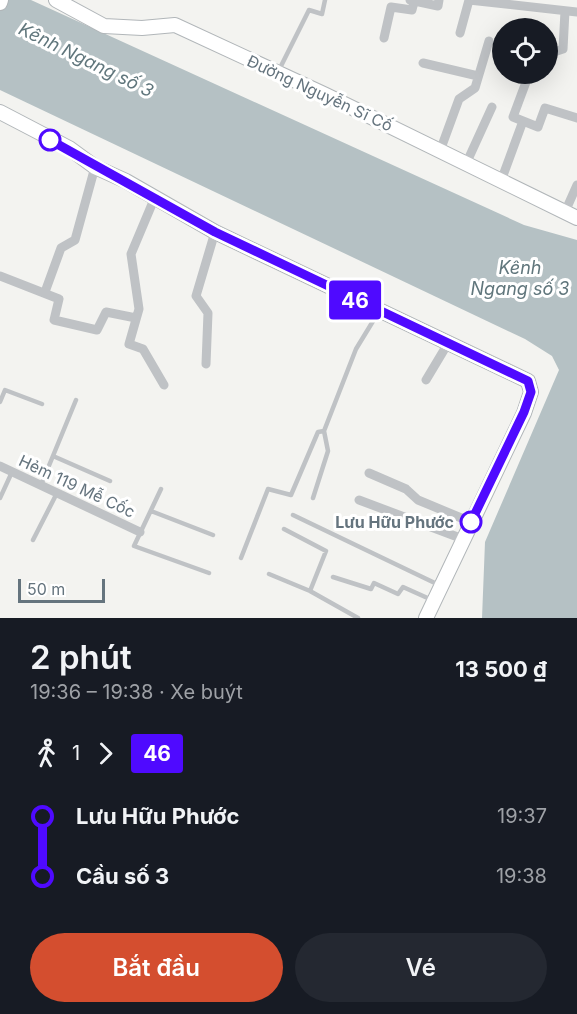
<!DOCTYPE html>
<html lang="vi">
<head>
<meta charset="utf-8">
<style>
	:root { --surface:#171b24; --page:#242831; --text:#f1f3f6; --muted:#9ea1a6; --accent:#d44e2f }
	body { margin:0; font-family:Inter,sans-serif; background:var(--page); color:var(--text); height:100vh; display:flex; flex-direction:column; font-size:22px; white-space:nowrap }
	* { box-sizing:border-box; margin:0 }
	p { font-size:20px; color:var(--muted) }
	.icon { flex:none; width:33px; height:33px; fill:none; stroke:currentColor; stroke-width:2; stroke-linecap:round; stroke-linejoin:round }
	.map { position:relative; height:618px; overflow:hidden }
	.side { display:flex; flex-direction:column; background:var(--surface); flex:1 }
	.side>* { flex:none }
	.badge { padding:0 12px; border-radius:4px; font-size:21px; line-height:39px }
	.controls { position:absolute; left:492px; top:18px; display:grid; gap:12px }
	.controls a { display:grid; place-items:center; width:66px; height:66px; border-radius:50%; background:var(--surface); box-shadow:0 6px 24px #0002; font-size:30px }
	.scale { position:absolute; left:18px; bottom:15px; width:87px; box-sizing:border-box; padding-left:6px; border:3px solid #65747e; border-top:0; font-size:16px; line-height:21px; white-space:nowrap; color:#65747e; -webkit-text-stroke:4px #fff; paint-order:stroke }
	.map>.badge { position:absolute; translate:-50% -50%; box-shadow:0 0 0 3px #fff }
	.legs { display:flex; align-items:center; gap:9px; height:66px; padding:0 30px; font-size:20px }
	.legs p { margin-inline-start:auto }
	.head { display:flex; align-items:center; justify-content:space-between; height:102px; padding:0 30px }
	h1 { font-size:33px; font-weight:600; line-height:45px }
	.action { display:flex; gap:12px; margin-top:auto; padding:12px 30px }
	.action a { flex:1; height:69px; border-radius:36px; background:var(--accent); color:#fff; font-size:24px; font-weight:600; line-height:69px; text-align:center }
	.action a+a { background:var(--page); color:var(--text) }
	ul { padding:0 30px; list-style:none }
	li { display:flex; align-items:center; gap:21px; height:60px; font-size:22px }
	li i { display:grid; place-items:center; width:9px; height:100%; margin:0 8px; background:currentColor }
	li i::after { content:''; width:15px; height:15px; margin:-8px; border:4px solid; border-radius:50%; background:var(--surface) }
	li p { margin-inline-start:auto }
	li:first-child i { background:linear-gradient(#0000 50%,currentColor 0) }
	li:last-child i { background:linear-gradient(currentColor 50%,#0000 0) }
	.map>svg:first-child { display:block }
	.water { fill:#b5c1c4 }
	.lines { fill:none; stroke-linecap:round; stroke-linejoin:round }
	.secondary-casing { stroke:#b1b6b9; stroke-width:16 }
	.lane { stroke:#bfc2c5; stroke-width:4.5 }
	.street { stroke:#bfc2c5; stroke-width:9 }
	.secondary { stroke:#fff; stroke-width:14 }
	.line-1-casing { stroke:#fff; stroke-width:14 }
	.line-1 { stroke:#4f0aff; stroke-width:9 }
	.stop-1-dot { fill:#fff; stroke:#4f0aff; stroke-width:3 }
	.labels { text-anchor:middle; stroke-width:6; stroke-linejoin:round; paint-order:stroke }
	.street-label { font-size:16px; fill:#65747e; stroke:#fff }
	.stop-label { font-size:16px; font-weight:bold; fill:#65747e; stroke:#fff; text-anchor:end }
	.water-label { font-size:18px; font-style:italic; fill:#60767c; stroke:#fff }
</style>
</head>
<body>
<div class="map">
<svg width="577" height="618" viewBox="0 0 577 618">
	<rect width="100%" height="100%" fill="#f3f3f0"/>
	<path class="water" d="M0 0H31L524 225 577 240V618H482L485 542 559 370 552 356 525 339 0 90Z"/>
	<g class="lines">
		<g class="secondary-casing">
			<path id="secondary" d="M56 0 104 26 142 28 175 25 326 95 577 218
				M0 3 1 0
				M0 112 69 148 95 167 126 181 215 232 528 381 531 392 524 413 426 618"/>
		</g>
		<path class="lane" d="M279 70 309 10 322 14 325 0
			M0 402 5 390 42 404
			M53 456 110 481
			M41 485 76 400
			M161 489 134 546 209 573
			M0 498 12 472
			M313 498 328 451 324 431
			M151 511 213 535
			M293 515 439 585
			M284 529 326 551 310 591 358 618
			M33 540 57 493
			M241 558 268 489 291 495 318 432 324 431 356 349 378 313
			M269 574 310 591
			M333 577 371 589 374 583 398 594 403 587 432 600"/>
		<path class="street" d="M410 0 438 6 439 0
			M469 0 577 12
			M460 33 469 0
			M384 38 391 7 412 10 414 2
			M548 54 563 49 565 11
			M423 63 478 76
			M534 74H542
			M523 121 538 127 545 108 577 118
			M440 151 459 99 475 88 489 41
			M466 164 492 107
			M501 181 523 121 513 117 529 74
			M155 197 131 254 139 309 129 344 143 349 164 385
			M565 212 577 185
			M0 276 59 299 54 320 97 330 106 312 136 318
			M45 292 61 248 75 240 95 167
			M206 364 208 313 196 296 215 232
			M426 380 447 345
			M0 466 140 532
			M369 473 406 489 418 500 471 522
			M359 500 463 539"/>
		<use href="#secondary" class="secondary"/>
	</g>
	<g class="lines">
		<g class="line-1-casing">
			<path id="line-1" d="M50 140 215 232 528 381 531 392 524 412 471 522"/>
		</g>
		<use href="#line-1" class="line-1"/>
	</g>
	<g class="stop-1-dot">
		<circle cx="50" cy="140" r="10"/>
		<circle cx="471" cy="522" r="10"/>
	</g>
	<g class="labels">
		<g class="street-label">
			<text transform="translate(320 93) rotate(25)" y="6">Đường Nguyễn Sĩ Cố</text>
			<text transform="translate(77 486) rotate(25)" y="6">Hẻm 119 Mễ Cốc</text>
		</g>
		<g class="stop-label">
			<text x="454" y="528">Lưu Hữu Phước</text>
		</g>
		<g class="water-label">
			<text transform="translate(86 60) rotate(26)" y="6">Kênh Ngang số 3</text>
			<text x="520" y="274">Kênh<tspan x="520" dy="21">Ngang số 3</tspan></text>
		</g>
	</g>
</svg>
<div class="controls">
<a><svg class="icon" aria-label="locate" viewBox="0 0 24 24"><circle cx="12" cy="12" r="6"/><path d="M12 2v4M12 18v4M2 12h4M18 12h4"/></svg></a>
</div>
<div class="scale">50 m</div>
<b class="badge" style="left:355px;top:300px;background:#4f0aff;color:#fff">46</b>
</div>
<section class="side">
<div class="head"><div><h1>2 phút</h1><p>19:36 – 19:38 · Xe buýt</p></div><b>13 500 ₫</b></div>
<div class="legs"><svg class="icon" aria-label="walk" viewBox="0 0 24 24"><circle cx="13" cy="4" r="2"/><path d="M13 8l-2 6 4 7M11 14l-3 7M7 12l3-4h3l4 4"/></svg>1<svg class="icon" aria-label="forward" viewBox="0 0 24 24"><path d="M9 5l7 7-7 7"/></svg><b class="badge" style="background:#4f0aff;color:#fff">46</b></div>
<ul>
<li><i style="color:#4f0aff"></i><b>Lưu Hữu Phước</b><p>19:37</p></li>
<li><i style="color:#4f0aff"></i><b>Cầu số 3</b><p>19:38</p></li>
</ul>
<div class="action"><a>Bắt đầu</a><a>Vé</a></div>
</section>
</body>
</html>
